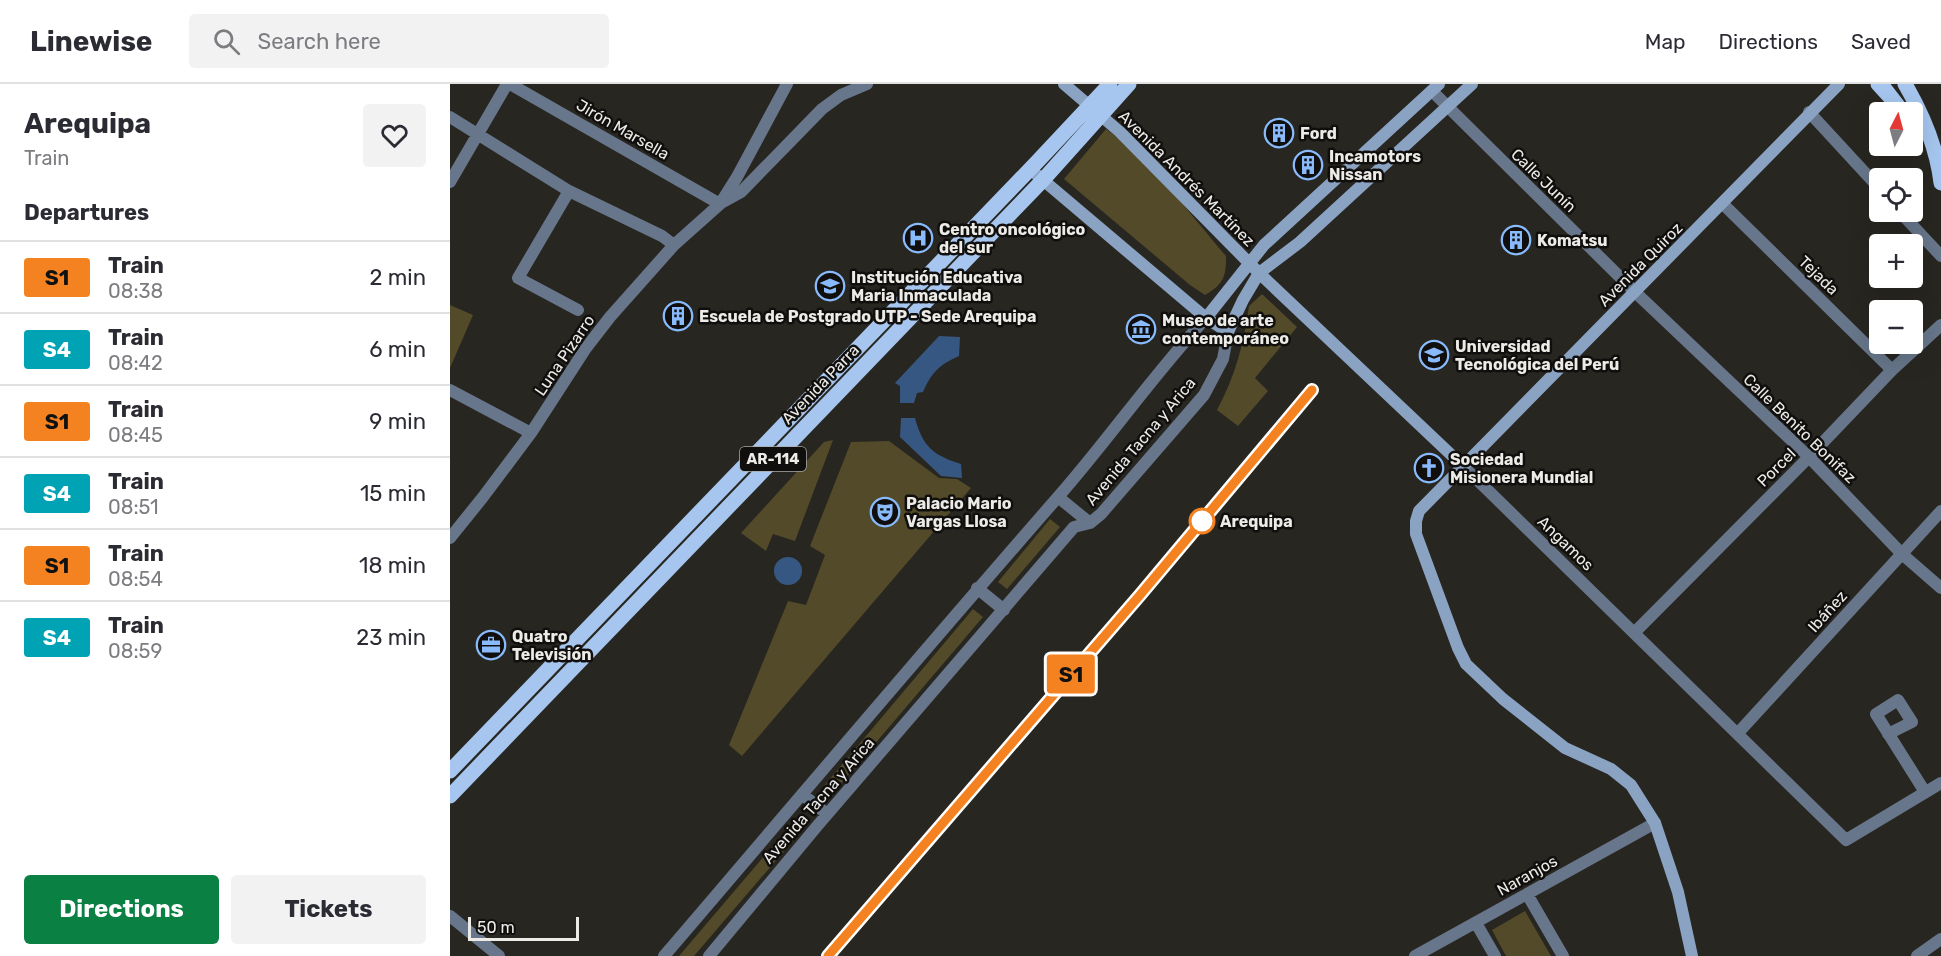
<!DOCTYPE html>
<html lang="en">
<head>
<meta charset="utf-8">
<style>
	:root { --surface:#fff; --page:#f2f2f3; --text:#2b2b33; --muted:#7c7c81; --line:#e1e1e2; --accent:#0b8043 }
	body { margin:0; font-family:Rubik,sans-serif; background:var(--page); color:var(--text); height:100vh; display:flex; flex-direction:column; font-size:22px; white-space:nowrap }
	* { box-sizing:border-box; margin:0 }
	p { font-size:20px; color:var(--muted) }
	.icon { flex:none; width:33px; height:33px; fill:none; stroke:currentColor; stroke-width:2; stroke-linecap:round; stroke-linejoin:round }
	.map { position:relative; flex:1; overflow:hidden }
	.details { display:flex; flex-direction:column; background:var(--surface); width:450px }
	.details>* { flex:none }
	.badge { padding:0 12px; border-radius:4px; font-size:21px; line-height:39px }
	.needle { width:39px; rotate:6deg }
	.buttons { position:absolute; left:1419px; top:18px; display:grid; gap:12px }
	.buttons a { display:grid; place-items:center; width:54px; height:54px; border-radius:6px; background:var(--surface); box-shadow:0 6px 24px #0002; font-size:30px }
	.scale { position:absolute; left:18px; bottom:15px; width:111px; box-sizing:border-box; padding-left:6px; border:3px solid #ecebe8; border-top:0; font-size:16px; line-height:21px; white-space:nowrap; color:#ecebe8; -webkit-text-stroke:4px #100f0d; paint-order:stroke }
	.map>.badge { position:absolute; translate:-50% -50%; box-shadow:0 0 0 3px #fff }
	h2 { padding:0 24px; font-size:22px; line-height:54px }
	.round { display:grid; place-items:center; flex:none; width:63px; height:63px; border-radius:6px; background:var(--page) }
	.overview { display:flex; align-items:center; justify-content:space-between; height:102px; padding:0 24px }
	h1 { font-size:28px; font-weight:700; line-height:45px }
	.primary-button { display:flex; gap:12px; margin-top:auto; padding:12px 24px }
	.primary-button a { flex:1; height:69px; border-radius:6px; background:var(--accent); color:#fff; font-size:24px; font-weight:700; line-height:69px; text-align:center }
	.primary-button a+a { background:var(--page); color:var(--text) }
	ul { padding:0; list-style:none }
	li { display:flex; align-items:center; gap:18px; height:72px; padding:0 24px; border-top:2px solid var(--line) }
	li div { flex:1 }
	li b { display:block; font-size:22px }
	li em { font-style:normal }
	li .badge { min-width:66px; font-weight:700; text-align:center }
	header { display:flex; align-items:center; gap:36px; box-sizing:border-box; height:84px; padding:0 30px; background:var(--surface); border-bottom:2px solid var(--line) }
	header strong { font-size:28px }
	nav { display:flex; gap:33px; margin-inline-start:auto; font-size:21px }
	.search { width:420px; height:54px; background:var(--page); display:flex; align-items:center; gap:15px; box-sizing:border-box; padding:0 21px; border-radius:6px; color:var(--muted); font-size:22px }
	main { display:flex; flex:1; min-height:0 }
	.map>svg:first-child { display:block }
	.green { fill:#524a28 }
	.water { fill:#365781 }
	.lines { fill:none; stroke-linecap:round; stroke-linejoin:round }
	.street { stroke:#67768a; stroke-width:12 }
	.secondary { stroke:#8ba3c3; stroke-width:12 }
	.primary { stroke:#a6c6ef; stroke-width:15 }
	.rail-casing { stroke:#bebdba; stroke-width:7 }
	.rail { stroke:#100f0d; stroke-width:4.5; stroke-dasharray:14; stroke-linecap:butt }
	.line-casing { stroke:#fff; stroke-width:14 }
	.line { stroke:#f58220; stroke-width:9 }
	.stop-dot { fill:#fff; stroke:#f58220; stroke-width:3 }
	.labels { text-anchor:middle; stroke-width:5; stroke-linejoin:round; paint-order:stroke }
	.shield { fill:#100f0d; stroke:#aaa9a6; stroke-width:1.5 }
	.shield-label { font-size:15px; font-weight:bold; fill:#ecebe8 }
	.street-label { font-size:16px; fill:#ecebe8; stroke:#100f0d }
	.poi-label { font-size:16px; font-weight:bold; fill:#ecebe8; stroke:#100f0d; text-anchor:start }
	.stop-label { font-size:16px; font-weight:bold; fill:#ecebe8; stroke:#100f0d; text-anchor:start }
</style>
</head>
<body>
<header>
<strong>Linewise</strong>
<div class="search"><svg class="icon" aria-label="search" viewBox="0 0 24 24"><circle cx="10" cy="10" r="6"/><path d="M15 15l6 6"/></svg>Search here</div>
<nav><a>Map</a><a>Directions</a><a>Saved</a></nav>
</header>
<main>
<section class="details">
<div class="overview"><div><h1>Arequipa</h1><p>Train</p></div><a class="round"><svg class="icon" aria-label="heart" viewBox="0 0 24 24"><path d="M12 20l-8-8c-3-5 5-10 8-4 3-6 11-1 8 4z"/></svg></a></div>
<h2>Departures</h2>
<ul>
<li><span class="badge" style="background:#f58220;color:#111">S1</span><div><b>Train</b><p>08:38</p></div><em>2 min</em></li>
<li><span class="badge" style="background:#00a3b4;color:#fff">S4</span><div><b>Train</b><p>08:42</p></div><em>6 min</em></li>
<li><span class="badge" style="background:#f58220;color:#111">S1</span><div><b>Train</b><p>08:45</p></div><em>9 min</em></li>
<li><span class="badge" style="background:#00a3b4;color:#fff">S4</span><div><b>Train</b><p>08:51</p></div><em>15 min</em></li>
<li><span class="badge" style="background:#f58220;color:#111">S1</span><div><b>Train</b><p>08:54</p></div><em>18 min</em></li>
<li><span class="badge" style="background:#00a3b4;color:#fff">S4</span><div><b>Train</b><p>08:59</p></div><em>23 min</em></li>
</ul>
<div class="primary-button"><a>Directions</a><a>Tickets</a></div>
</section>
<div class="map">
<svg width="1491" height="872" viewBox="0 0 1491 872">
	<rect width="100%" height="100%" fill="#282621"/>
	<path class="green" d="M656 45C704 79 738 128 776 172 776 193 774 200 755 211L740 201 614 95Z
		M812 210 847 243 805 294 818 307 788 342 767 326C785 293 794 259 799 222Z
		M0 221 23 231 0 284Z
		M383 356 345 457 323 450 316 467 291 449 374 358Z
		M439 357 489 394 507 395 521 404 292 672 279 661 338 517 356 521 375 471 360 462 401 358Z
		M600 435 610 443 557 505 548 498Z
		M523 525 533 533 382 710 374 702Z
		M349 731 358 739 244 872H229Z
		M1075 827 1101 872H1056L1042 846Z"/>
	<path class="water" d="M489 252 510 253 509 272C489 281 482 288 473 308L467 309 464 319H450V302L445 299Z
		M451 334H465C473 363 483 371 511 380L512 394 491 392 450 353Z
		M324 487a14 14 0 1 1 28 0a14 14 0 1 1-28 0Z"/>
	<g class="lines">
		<path class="street" d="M60 0 270 120
			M982 7 1185 208 1359 373 1452 470 1491 504
			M1359 28 1430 105
			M0 33 119 107 212 152 224 161
			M0 98 57 0
			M119 107 68 194 128 226
			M271 119 291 108 372 25 391 11 417 0
			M1273 120 1442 286
			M1450 128 1491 172
			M0 306 81 349
			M1013 382 1396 756 1491 699
			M608 413 640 439
			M0 454 33 413 81 349 136 264 160 233 224 161 270 120 287 93 337 0
			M527 504 554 526
			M1184 549 1359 373 1442 286 1491 241
			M1288 649 1491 427
			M1438 650 1462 638 1448 616 1426 630 1475 708
			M352 710 377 730
			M1077 810 1113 872
			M0 832 49 872
			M1026 839 1045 872
			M214 872C345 719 475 565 608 413 659 355 703 291 756 234
			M259 872 368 741 624 443 640 439 651 430 754 311 773 275 778 248
			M965 872 1205 739
			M1467 872 1491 855"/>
		<path class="secondary" d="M614 0 670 48 809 189 1013 382
			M580 85 756 234 778 248 793 216 809 189 850 158 1022 0
			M756 234 814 161 989 0
			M1242 872 1228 808 1205 739 1181 701 1161 685 1115 664 1053 615 1016 580 1008 564 966 450V437L969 427 1389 0"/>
		<path class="primary" d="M1428 0 1449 23 1431 0
			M1455 0C1473 31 1487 64 1491 99
			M0 687 586 79 660 0
			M0 712 593 96 679 0"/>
		<g class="rail-casing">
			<path id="rail" d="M378 872 690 511 862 306"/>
		</g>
		<use href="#rail" class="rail"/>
	</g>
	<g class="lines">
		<g class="line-casing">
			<path id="line" d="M378 872 690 511 862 306"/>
		</g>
		<use href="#line" class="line"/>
	</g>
	<defs>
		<g id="building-ring" transform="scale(1.5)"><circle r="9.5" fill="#100f0d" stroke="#88bafc" stroke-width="1.5"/><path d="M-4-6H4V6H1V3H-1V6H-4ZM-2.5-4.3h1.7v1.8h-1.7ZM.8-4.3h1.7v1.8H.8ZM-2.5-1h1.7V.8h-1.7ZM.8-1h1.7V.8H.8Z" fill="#88bafc"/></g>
		<g id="hospital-ring" transform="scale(1.5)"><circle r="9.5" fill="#100f0d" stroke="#88bafc" stroke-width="1.5"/><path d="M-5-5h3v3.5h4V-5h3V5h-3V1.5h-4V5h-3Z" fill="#88bafc"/></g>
		<g id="school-ring" transform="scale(1.5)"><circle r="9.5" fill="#100f0d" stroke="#88bafc" stroke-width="1.5"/><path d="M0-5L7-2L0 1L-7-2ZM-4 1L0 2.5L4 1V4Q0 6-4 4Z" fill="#88bafc"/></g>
		<g id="museum-ring" transform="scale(1.5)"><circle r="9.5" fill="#100f0d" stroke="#88bafc" stroke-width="1.5"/><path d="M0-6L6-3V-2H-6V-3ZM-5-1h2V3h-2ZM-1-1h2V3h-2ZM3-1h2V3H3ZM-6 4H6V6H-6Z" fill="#88bafc"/></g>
		<g id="university-ring" transform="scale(1.5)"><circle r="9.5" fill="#100f0d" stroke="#88bafc" stroke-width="1.5"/><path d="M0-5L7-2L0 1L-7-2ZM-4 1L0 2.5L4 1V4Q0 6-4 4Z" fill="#88bafc"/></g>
		<g id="church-ring" transform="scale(1.5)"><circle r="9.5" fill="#100f0d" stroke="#88bafc" stroke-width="1.5"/><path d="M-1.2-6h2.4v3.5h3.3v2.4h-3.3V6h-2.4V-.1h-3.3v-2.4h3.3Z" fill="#88bafc"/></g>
		<g id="theatre-ring" transform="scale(1.5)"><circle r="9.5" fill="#100f0d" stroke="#88bafc" stroke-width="1.5"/><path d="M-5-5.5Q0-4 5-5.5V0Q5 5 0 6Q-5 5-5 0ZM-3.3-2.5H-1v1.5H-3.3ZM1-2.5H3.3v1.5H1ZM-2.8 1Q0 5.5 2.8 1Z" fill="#88bafc"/></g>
		<g id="office-ring" transform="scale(1.5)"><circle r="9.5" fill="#100f0d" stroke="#88bafc" stroke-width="1.5"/><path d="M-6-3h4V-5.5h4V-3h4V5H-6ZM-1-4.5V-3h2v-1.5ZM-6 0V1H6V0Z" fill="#88bafc"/></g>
	</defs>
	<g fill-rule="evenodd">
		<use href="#building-ring" x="829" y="49"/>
		<use href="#building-ring" x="858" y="81"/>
		<use href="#hospital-ring" x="468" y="154"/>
		<use href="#building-ring" x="1066" y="156"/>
		<use href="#school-ring" x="380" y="202"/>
		<use href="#building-ring" x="228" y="232"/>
		<use href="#museum-ring" x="691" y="245"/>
		<use href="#university-ring" x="984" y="271"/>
		<use href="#church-ring" x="979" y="384"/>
		<use href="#theatre-ring" x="435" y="428"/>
		<use href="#office-ring" x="41" y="561"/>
	</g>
	<circle class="stop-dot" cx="752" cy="437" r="12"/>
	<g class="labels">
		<rect class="shield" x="290" y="363" width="66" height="24" rx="4.5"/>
		<g class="shield-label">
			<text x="323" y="380">AR-114</text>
		</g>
		<g class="street-label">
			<text transform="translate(173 45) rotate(30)" y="6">Jirón Marsella</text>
			<text transform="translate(737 94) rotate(45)" y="6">Avenida Andrés Martínez</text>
			<text transform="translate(1094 96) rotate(44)" y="6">Calle Junín</text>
			<text transform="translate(1190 180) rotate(-45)" y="6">Avenida Quiroz</text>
			<text transform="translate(1369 191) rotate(44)" y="6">Tejada</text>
			<text transform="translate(114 271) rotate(-56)" y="6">Luna Pizarro</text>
			<text transform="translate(370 300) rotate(-46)" y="6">Avenida Parra</text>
			<text transform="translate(1350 344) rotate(44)" y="6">Calle Benito Bonifaz</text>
			<text transform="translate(690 357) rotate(-50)" y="6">Avenida Tacna y Arica</text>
			<text transform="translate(1326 383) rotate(-45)" y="6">Porcel</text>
			<text transform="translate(1116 459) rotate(44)" y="6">Angamos</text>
			<text transform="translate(1377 527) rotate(-48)" y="6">Ibáñez</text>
			<text transform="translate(368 716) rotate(-49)" y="6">Avenida Tacna y Arica</text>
			<text transform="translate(1077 791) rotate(-29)" y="6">Naranjos</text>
		</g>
		<g class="poi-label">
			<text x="850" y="55">Ford</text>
			<text x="879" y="78">Incamotors<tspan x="879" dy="18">Nissan</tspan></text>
			<text x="489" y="151">Centro oncológico<tspan x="489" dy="18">del sur</tspan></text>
			<text x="1087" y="162">Komatsu</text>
			<text x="401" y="199">Institución Educativa<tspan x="401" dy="18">Maria Inmaculada</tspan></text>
			<text x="249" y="238">Escuela de Postgrado UTP - Sede Arequipa</text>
			<text x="712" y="242">Museo de arte<tspan x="712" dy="18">contemporáneo</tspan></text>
			<text x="1005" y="268">Universidad<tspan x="1005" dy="18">Tecnológica del Perú</tspan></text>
			<text x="1000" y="381">Sociedad<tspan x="1000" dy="18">Misionera Mundial</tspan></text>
			<text x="456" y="425">Palacio Mario<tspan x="456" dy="18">Vargas Llosa</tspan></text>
			<text x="62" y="558">Quatro<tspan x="62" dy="18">Televisión</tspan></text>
		</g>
		<g class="stop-label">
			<text x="770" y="443">Arequipa</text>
		</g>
	</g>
</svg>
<div class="buttons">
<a><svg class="needle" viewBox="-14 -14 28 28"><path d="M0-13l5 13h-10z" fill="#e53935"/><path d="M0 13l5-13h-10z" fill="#7c7c81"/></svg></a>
<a><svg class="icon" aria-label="locate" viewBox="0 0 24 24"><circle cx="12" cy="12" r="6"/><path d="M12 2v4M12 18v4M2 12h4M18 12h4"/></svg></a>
<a>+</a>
<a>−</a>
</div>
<div class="scale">50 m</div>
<b class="badge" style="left:621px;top:590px;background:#f58220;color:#111">S1</b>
</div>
</main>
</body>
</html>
